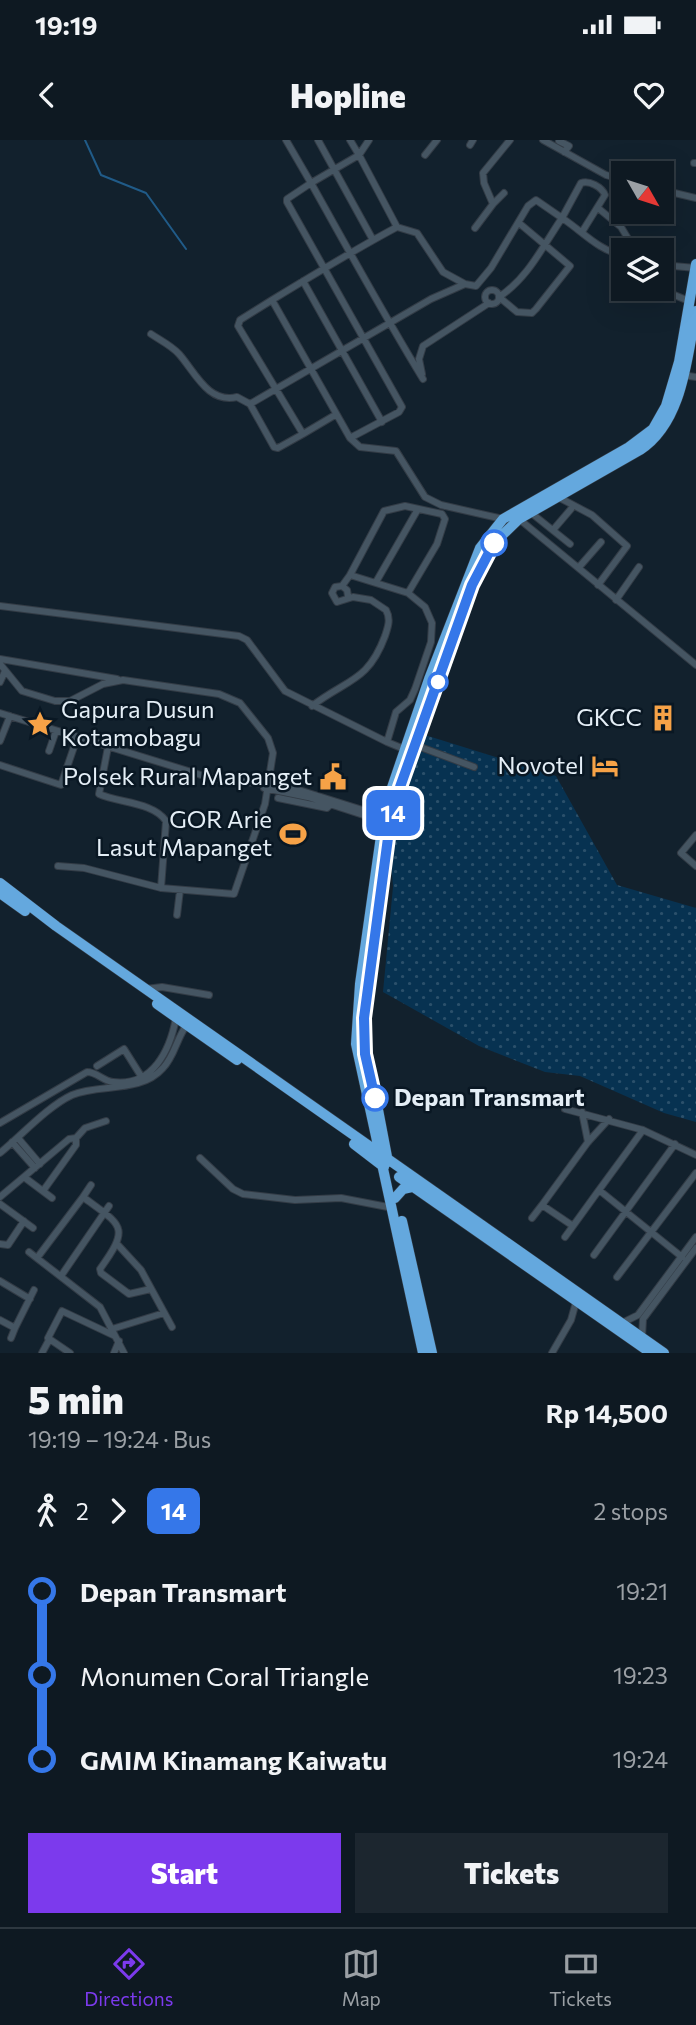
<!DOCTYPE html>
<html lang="en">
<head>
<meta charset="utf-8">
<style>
	:root { --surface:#0e1922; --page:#1c262f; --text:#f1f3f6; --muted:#9ba0a5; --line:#2e3840; --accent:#7c3aed }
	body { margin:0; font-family:Commissioner,sans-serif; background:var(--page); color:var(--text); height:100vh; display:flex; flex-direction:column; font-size:26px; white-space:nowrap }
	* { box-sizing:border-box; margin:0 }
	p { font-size:23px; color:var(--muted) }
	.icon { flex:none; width:38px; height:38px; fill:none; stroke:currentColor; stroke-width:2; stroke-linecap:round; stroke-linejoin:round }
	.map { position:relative; height:1213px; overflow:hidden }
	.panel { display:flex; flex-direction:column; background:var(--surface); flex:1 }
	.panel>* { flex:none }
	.badge { padding:0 14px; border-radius:10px; font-size:24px; line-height:46px }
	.needle { width:46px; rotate:129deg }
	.tools { position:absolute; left:611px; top:21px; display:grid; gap:14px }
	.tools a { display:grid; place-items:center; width:63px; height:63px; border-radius:0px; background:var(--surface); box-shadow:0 7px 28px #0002,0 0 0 2px var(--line); font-size:35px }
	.map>.badge { position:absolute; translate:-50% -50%; box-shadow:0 0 0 4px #fff }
	.legs { display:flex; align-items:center; gap:10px; height:77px; padding:0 28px; font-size:23px }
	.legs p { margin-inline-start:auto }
	.summary { display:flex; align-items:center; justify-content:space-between; height:119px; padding:0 28px }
	h1 { font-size:38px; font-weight:800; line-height:52px }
	.primary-button { display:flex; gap:14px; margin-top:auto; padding:14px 28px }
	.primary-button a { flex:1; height:80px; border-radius:0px; background:var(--accent); color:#fff; font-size:28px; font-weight:800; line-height:80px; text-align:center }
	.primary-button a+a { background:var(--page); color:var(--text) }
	ul { padding:0 28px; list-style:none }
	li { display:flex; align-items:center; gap:24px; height:84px; font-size:26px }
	li i { display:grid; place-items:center; width:10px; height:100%; margin:0 9px; background:currentColor }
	li i::after { content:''; width:18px; height:18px; margin:-9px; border:5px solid; border-radius:50%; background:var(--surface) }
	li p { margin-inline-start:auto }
	li:first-child i { background:linear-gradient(#0000 50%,currentColor 0) }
	li:last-child i { background:linear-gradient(currentColor 50%,#0000 0) }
	.status { display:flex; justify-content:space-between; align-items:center; height:49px; padding:0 35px; background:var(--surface); direction:ltr }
	.status svg { height:19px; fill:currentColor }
	header { display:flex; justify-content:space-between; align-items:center; height:91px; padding:0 28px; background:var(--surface); font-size:32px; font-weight:800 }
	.menu { display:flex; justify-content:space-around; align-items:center; height:98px; border-top:2px solid var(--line); background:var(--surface); font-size:19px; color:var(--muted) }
	.menu a { display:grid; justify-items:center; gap:4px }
	.menu .on { color:var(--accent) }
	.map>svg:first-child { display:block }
	.grass { fill:url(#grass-dots) }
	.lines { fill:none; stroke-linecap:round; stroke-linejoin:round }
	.stream { stroke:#205b88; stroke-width:2 }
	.minor-casing { stroke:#333c46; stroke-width:8 }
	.trunk-casing { stroke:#333c46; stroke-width:11 }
	.minor { stroke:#455562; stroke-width:6 }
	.trunk { stroke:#64a8de; stroke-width:10 }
	.line-1-casing { stroke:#fff; stroke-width:16 }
	.line-1 { stroke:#3577e9; stroke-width:10 }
	.stop-1-dot { fill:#fff; stroke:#3577e9; stroke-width:3.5 }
	.labels { text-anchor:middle; stroke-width:5; stroke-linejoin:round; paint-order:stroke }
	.poi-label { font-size:24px; fill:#e4eef6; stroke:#091723; text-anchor:end }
	.stop-label { font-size:24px; font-weight:bold; fill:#e4eef6; stroke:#091723; text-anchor:start }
</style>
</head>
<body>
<div class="status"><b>19:19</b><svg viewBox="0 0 49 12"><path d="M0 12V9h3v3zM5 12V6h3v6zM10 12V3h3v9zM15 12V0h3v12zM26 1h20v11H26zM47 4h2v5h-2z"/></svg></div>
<header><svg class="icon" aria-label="back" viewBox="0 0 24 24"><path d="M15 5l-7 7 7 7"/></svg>Hopline<svg class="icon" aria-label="heart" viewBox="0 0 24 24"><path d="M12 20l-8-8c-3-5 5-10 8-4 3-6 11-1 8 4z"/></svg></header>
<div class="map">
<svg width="696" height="1213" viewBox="0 0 696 1213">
	<defs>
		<pattern id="grass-dots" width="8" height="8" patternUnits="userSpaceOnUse" patternTransform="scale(1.75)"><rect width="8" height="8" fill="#073251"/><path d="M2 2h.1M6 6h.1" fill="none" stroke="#2b506b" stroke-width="1.8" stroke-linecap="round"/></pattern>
	</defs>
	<rect width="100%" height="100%" fill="#12212d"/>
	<path class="grass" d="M425 595 556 636 617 745 696 768V982L664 973 580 936 545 932 479 906 383 852 393 747 391 721 399 674Z"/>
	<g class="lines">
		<path class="stream" d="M85 0 101 35 146 53 186 109"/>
		<g class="minor-casing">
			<path id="minor" d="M286 0 311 43 359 15 397 87
				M318 0 373 100
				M350 0 359 15 369 0
				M543 0 606 35 623 40
				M559 1 569 6 564 12
				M470 5 473 0
				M425 15 437 0
				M694 23H696
				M662 50 696 58
				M493 64 504 53
				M598 68 621 87 635 110
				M475 88 493 64 484 43 483 33 510 0
				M582 92 605 55C602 47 589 40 581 43L562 78C582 91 599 111 623 115
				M662 125 696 128
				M303 141 382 282
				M662 150 689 161
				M485 157a7 7 0 1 1 14 0a7 7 0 1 1-14 0Z
				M272 160 240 180 238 186 303 294 335 275
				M151 194C160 200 172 206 179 214 195 232 208 264 237 257L250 264
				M422 234 419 219 423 206 489 163
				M682 235 696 237
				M423 239C384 175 348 109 311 43L287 59V62L402 267 399 272 350 298 272 160C313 135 354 110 397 87L417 93 443 132 465 144
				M303 294 278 308 274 307 250 264 431 159 465 144 476 146 491 128 528 66 536 60 562 78C543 106 528 138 499 157L517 172 532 173 536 169 570 126 519 83
				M350 298 360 307 396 311 425 357 441 365 503 379
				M558 357 592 375 627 406 598 445
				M530 372 570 404
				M519 379 696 525
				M553 390 571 369
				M580 426 601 402
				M350 435 384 371 405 366 442 374 445 379 437 404 408 453
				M376 442 418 369
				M342 446 350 435 408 453 425 467 432 483 431 502 415 549 410 560 396 572 387 602 404 609
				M616 460 639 427
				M0 466 239 496 247 500 285 551 387 602
				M0 519 117 539
				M0 524 22 551 55 561H70L103 544 123 540 219 554 240 563 268 598 273 613 265 664 234 754 161 748 84 728 58 726
				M0 542 5 531
				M312 566C347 539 368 542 385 496 388 487 391 479 386 470L371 460 353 457 337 462 332 453 335 447 342 446 347 450 348 456
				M0 573 214 639 286 646 385 677
				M0 601 10 576
				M415 605 474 627
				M108 607 99 654C119 663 153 662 166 681L161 748
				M49 611 56 591
				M0 625 61 645 77 598
				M264 648 308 657 385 682
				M278 658 327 668 331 664
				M696 695 681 713 696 726
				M177 775 180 750
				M146 849 162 847 209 855
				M97 926 124 909 141 936
				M565 969 643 990 696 1015
				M582 972 588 1002
				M0 983 87 932C97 932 103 941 113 942 153 947 170 910 176 878
				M18 998 40 1024
				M76 998 85 988 106 981
				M12 1002 35 1028
				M0 1013C21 996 48 966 72 955 100 943 140 954 163 928 174 917 177 898 186 886
				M200 1018 233 1049 243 1054 295 1060 341 1058 393 1068
				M24 1037 52 1058
				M599 1050 643 990
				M0 1057 69 999 76 998V1005L43 1051
				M83 1057 91 1045
				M0 1064 33 1088
				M542 1065 588 1002 609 979
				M532 1078 542 1065 573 1086 599 1050 682 1117
				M565 1097 573 1086
				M0 1104 8 1105 24 1081
				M118 1105 141 1130 172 1187
				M29 1112 100 1167 124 1213
				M594 1115 675 1004
				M37 1118 83 1057C122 1086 131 1086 100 1129L101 1133 129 1154 151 1149
				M61 1136 109 1066
				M617 1137 696 1033
				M0 1141 30 1159
				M0 1180 15 1188 34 1150
				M622 1183 638 1175 696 1097
				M112 1189 164 1173
				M642 1197 643 1179 696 1108
				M11 1198 15 1188
				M42 1213 49 1200
				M70 1213 48 1198 62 1171 115 1196
				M114 1213 119 1201
				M552 1213 571 1180 576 1162"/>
		</g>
		<g class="trunk-casing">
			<path id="trunk" d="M387 704 400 647 472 445 494 403 519 379 640 310C683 282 687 217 696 171
				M0 743 56 786 664 1213
				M0 753 25 771
				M378 771 363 891 388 1022
				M157 864 237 920
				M354 1004 384 1027
				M399 1037 651 1213
				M395 1058 403 1049 412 1047
				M402 1081 432 1213
				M423 1213 356 904 360 844 385 668 429 539 480 408 503 379 629 307 653 289 666 266 679 222 696 124"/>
		</g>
		<use href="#minor" class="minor"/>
		<use href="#trunk" class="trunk"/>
	</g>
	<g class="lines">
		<g class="line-1-casing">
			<path id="line-1" d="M375 958 365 914 364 878 390 683 400 647 472 445 494 403"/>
		</g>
		<use href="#line-1" class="line-1"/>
	</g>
	<defs>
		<g id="building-bare" transform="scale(2.1)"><path d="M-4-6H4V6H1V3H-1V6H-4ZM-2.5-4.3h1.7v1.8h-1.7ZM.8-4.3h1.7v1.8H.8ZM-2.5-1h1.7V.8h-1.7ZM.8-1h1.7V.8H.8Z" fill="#f6a247" stroke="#091723" stroke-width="2.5" paint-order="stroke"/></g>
		<g id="sight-bare" transform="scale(2.1)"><path d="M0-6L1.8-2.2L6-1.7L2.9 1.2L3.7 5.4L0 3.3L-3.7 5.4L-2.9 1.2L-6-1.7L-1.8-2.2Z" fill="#f6a247" stroke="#091723" stroke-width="2.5" paint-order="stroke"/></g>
		<g id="hotel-bare" transform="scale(2.1)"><path d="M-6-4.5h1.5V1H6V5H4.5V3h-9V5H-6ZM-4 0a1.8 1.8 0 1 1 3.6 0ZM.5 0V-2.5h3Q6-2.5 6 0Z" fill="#f6a247" stroke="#091723" stroke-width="2.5" paint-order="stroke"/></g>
		<g id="civic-bare" transform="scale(2.1)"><path d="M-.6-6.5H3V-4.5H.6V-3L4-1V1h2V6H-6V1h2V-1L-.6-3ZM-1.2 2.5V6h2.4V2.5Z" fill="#f6a247" stroke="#091723" stroke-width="2.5" paint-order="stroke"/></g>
		<g id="stadium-bare" transform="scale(2.1)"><path d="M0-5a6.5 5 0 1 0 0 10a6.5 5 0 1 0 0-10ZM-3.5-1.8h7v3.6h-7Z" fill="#f6a247" stroke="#091723" stroke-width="2.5" paint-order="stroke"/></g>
	</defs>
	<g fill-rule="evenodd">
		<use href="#building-bare" x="663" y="578"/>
		<use href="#sight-bare" x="40" y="584"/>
		<use href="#hotel-bare" x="605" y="626"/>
		<use href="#civic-bare" x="333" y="637"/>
		<use href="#stadium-bare" x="293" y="694"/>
	</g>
	<g class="stop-1-dot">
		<circle cx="494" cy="403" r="12"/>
		<circle cx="438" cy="542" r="9"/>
		<circle cx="375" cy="958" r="12"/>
	</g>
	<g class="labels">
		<g class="poi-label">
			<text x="61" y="578" text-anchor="start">Gapura Dusun<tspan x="61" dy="28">Kotamobagu</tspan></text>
			<text x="642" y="586">GKCC</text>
			<text x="584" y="634">Novotel</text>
			<text x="312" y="645">Polsek Rural Mapanget</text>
			<text x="272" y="688">GOR Arie<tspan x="272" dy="28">Lasut Mapanget</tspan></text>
		</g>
		<g class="stop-label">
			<text x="394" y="966">Depan Transmart</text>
		</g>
	</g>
</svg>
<div class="tools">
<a><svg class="needle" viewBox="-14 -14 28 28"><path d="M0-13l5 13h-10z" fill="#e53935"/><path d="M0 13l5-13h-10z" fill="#9ba0a5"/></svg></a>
<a><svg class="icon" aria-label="layers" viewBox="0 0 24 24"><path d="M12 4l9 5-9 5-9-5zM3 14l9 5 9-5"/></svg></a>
</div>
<b class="badge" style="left:393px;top:673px;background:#3577e9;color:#fff">14</b>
</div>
<section class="panel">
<div class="summary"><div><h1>5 min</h1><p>19:19 – 19:24 · Bus</p></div><b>Rp 14,500</b></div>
<div class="legs"><svg class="icon" aria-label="walk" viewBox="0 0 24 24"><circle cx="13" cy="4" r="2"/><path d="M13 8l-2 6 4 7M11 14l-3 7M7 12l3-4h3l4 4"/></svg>2<svg class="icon" aria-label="forward" viewBox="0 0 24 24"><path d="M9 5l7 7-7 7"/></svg><b class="badge" style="background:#3577e9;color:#fff">14</b><p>2 stops</p></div>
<ul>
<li><i style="color:#3577e9"></i><b>Depan Transmart</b><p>19:21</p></li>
<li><i style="color:#3577e9"></i><span>Monumen Coral Triangle</span><p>19:23</p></li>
<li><i style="color:#3577e9"></i><b>GMIM Kinamang Kaiwatu</b><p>19:24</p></li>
</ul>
<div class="primary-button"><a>Start</a><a>Tickets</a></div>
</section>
<nav class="menu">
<a class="on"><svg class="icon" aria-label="directions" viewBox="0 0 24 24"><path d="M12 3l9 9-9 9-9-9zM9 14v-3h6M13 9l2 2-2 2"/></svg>Directions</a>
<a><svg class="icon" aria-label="map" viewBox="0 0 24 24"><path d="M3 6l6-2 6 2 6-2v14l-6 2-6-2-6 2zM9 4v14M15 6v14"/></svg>Map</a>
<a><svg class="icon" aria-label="tickets" viewBox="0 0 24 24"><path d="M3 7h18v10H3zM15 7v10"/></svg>Tickets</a>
</nav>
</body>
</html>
